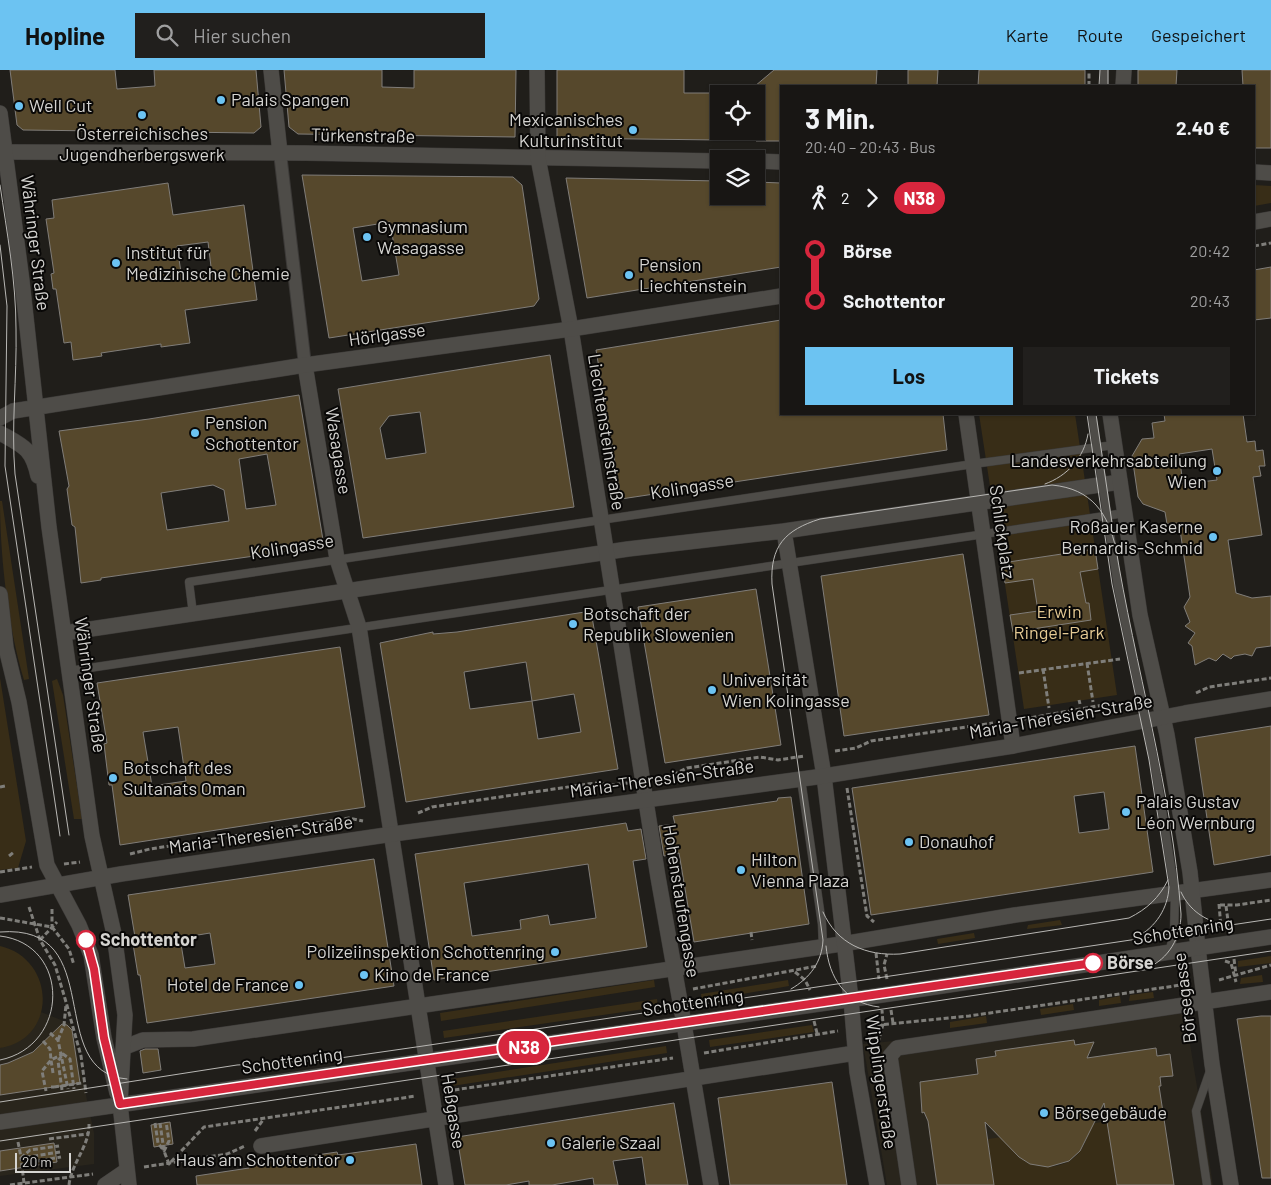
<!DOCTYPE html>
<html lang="de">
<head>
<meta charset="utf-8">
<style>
	:root { --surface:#181614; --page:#211f1d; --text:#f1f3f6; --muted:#9f9fa0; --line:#363534; --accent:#6cc3f2 }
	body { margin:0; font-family:Barlow,sans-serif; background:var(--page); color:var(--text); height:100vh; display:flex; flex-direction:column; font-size:19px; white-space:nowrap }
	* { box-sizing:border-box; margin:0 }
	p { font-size:16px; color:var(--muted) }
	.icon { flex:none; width:28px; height:28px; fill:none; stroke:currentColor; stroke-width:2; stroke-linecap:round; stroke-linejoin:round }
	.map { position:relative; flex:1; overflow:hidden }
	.side { position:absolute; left:780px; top:15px; width:475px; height:330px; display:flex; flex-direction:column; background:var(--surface); border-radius:0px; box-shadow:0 1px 4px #0004,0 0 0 1px var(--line) }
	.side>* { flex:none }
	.badge { padding:0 10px; border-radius:16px; font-size:18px; line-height:32px }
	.buttons { position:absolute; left:710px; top:15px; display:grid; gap:10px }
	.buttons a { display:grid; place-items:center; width:55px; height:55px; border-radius:0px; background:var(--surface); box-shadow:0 1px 4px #0004,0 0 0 1px var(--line); font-size:25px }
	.scale { position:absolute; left:15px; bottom:12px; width:56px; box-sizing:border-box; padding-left:5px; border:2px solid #d5d4d1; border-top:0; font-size:14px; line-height:18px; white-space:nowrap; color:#d5d4d1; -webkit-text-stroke:4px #090807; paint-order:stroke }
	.map>.badge { position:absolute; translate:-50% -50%; box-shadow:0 0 0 2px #fff }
	.legs { display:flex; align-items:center; gap:8px; height:55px; padding:0 25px; font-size:16px }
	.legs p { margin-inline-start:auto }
	.overview { display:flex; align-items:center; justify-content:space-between; height:85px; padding:0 25px }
	h1 { font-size:28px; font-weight:700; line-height:38px }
	.primary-button { display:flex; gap:10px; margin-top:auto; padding:10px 25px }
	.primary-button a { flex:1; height:58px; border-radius:0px; background:var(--accent); color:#111; font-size:20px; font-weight:700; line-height:58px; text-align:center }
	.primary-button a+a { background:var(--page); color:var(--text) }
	ul { padding:0 25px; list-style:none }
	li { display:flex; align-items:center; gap:18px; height:50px; font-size:19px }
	li i { display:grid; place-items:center; width:8px; height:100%; margin:0 6px; background:currentColor }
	li i::after { content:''; width:12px; height:12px; margin:-6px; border:4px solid; border-radius:50%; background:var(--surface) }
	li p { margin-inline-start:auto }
	li:first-child i { background:linear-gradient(#0000 50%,currentColor 0) }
	li:last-child i { background:linear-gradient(currentColor 50%,#0000 0) }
	header { display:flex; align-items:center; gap:30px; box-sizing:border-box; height:70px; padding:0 25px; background:var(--accent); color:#111 }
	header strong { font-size:24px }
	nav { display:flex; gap:28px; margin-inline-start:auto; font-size:18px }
	.search { width:350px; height:45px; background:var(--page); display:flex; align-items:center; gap:12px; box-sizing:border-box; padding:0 18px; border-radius:0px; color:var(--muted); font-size:19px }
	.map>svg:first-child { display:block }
	.built { fill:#29251c }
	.green { fill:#382d17 }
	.building { fill:#56482c; stroke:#807d79; fill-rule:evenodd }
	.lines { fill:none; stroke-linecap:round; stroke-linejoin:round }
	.service-casing { stroke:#3b3937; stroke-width:9 }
	.pedestrian-casing { stroke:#3b3937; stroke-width:14 }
	.minor-casing { stroke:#3b3937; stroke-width:16 }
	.tertiary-casing { stroke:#3b3937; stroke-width:16 }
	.secondary-casing { stroke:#3b3937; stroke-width:16 }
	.path { stroke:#7f7e7a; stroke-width:3; stroke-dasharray:5 2.5; stroke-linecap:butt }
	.service { stroke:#4e4c48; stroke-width:8 }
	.pedestrian { stroke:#4e4c48; stroke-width:12 }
	.minor { stroke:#4e4c48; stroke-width:15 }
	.tertiary { stroke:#4e4c48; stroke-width:15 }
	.secondary { stroke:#4e4c48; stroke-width:15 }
	.tram { stroke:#b8b7b4; stroke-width:1 }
	.path-bridge { stroke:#7f7e7a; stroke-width:3; stroke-dasharray:5 2.5; stroke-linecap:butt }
	.line-1-casing { stroke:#fff; stroke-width:11 }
	.line-1 { stroke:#d7263d; stroke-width:8 }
	.poi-dot { fill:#6cc3f2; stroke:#090807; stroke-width:2 }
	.stop-1-dot { fill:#fff; stroke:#d7263d; stroke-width:2.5 }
	.labels { text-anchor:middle; stroke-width:4; stroke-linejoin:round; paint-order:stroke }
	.poi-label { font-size:18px; fill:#d5d4d1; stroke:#090807; text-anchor:start }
	.street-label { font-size:18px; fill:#d5d4d1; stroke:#090807 }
	.park-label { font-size:18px; fill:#e4c993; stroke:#090807 }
	.stop-label { font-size:18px; font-weight:bold; fill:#d5d4d1; stroke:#090807; text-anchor:start }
</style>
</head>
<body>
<header>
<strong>Hopline</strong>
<div class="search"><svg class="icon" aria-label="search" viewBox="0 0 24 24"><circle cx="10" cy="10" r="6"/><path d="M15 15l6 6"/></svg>Hier suchen</div>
<nav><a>Karte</a><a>Route</a><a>Gespeichert</a></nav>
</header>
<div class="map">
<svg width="1271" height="1115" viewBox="0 0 1271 1115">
	<rect width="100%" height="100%" fill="#201e1a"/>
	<path class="built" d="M41 942 71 954 94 1063V1094L0 1106V978L27 965Z
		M1185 943 1213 1115H887L863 974Z"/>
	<path class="green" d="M1254 115 1271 116V133L1254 136Z
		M979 344H1075L1117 625 1024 639Z
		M0 431H2L29 609 24 610C8 557 0 487 0 431Z
		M0 608 26 771 18 798 0 800Z
		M57 609 63 625 82 749H74L52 611Z
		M1060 850 1062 855 1027 859 1028 855Z
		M974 863 975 868 938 874 937 869Z
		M0 876C56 889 58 969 0 978Z
		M1271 886V893L1238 897V891Z
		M1262 905 1263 912 1240 914 1241 908Z
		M654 910 655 917 441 951 440 943Z
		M788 910 789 916 702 931 701 924Z
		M1153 922 1154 928 1129 931 1130 925Z
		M1120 926 1121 933 1099 936V930Z
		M657 929 658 937 444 968 443 961Z
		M1073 934 1074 940 1041 945 1040 939Z
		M986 946 987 953 950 958V952Z
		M812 955 814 962 710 977 709 970Z
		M666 976 667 983 452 1016 451 1009Z
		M1107 1051 1117 1115H994L988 1069 1009 1066V1075C1031 1107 1080 1104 1088 1063L1085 1055Z"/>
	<path class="building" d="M10 0H115L117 19 155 16 154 0H256L261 57 254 63 23 60 17 55Z
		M284 0H382V17L414 18V0H516L515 67 298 64 289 57Z
		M557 0H684V23H718L719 70 557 68Z
		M774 0H877L876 16H781V71H756L755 16Z
		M908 0H938L937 16H908Z
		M979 0H1085V16H978Z
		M1138 0H1177L1176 16H1138Z
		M1242 0H1271V78H1254V16H1243Z
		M302 105 513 107 522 115 539 229 534 236 329 268ZM390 152 399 205 362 211 353 158Z
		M566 108 719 111V126H756V112L781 113V197L587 228Z
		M168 113 173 145 244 135 257 230 185 240 190 273 161 277V274L101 283 102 286 73 290 71 272 64 273 56 219H53L51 204 54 203 46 149 54 148 52 130ZM208 172 212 205 182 209 177 176Z
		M1271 197V248L1254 250V200Z
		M781 250V344H943L947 380 621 429 596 280Z
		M550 285 574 437 363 468 338 319ZM420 342 426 383 386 389 380 358 389 346Z
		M299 325 324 476 101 508V510L81 513 75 457 72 455 67 419 69 416 59 361 149 349ZM267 384 276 435 246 439 239 389ZM213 415 224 420 229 451 167 460 161 423Z
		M1164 344H1243L1247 372 1255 371 1256 381 1263 380 1265 396H1259L1261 406 1253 407 1262 465 1228 470 1236 523 1252 528 1271 526V576L1256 578 1252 586 1245 584 1234 586 1231 589 1223 584 1216 591 1209 588 1195 595 1192 576 1188 573 1195 563 1185 556 1190 552 1184 537 1190 527 1179 453 1167 454 1165 442 1143 434 1138 427 1132 386 1142 369 1154 368 1152 353 1165 351ZM1212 379 1217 410 1183 414 1179 384Z
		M1095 479 1098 499 1080 502 1086 533H1089L1091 550 1013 562 1010 545 1038 541 1033 509 1005 513 1002 493Z
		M963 484 989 645 844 666 821 506Z
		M756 519 781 675 665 693 638 537Z
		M591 541 618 699 406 732 380 573 433 562V564L457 562ZM526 592 532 631 470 639 464 602ZM574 624 581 662 538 669 532 631Z
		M340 577 365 737 120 775 112 715H109L104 674 107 673 97 613ZM178 657 186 711 152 716 143 662Z
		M1271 656V785L1214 795 1195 668Z
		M1135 676 1153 802 871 845 852 718ZM1104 722 1109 759 1079 763 1074 726Z
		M791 727 809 854 694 872 679 783 664 786 659 756 675 754 673 746 777 731 778 728Z
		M626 753 628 761 641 759 646 789 633 791 647 877 434 910 415 784ZM588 794 596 848 550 855 548 845 520 850 521 859 472 866 464 813Z
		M374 789 394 916 147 953 140 905H138L133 874 136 873 128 825ZM210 863 215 894 185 898 180 868Z
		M1261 946H1271V1108H1262L1237 949Z
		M62 954 67 955 72 960 80 1013 0 1025V995L8 993 33 982Z
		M1074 970 1075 975 1094 972 1087 988 1156 978 1157 986 1170 984 1173 1006 1160 1007 1161 1016H1159L1174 1115H1117L1104 1033 1080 1081 1069 1091 1048 1097 1030 1094 1019 1087 985 1052 994 1115H937L928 1051 924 1042 922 1043 920 1012 978 1004 976 989 996 986 995 981Z
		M145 979H158L161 1000 143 1003 140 981Z
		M832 1012 847 1115H730L718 1028Z
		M674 1033 688 1115H646L642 1087 613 1091 618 1115H594L593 1108 552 1115H529V1111L506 1115H465L457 1067Z
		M170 1052 173 1074 154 1077 151 1055Z
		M54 1073 57 1092 0 1101V1081Z
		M416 1074 422 1115H197L196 1106 249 1098V1095L337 1082 338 1085Z"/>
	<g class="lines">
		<g class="service-casing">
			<path id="service" d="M1104 16V0
				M1092 344 1118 517 1156 702 1175 823 1174 864 1169 882
				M193 544 189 512 973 394 1114 375
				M69 601 1125 443
				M801 709 822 854 823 877
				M1207 1115 1196 1041 1210 1001"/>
		</g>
		<g class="pedestrian-casing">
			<path id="pedestrian" d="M280 83 305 295"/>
		</g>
		<g class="minor-casing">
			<path id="minor" d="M271 0 280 83
				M6 82 305 83 719 91
				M756 91 781 92
				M1254 102 1271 103
				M305 295 337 489 359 557 446 1115
				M966 344 1013 676
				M784 461 824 706
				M64 563 628 479 784 461 1120 412
				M1198 878 1212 994 1231 1115
				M851 929 857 1002 877 1115
				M684 954 711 1115
				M125 977 143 970 193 969 848 873 1015 845 1271 810
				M120 1034 129 1115
				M261 1076 855 983
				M105 1115 127 1100
				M909 1115 890 986 897 978 1271 922"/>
		</g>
		<g class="tertiary-casing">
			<path id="tertiary" d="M537 0 538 88 571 259 658 807 684 954
				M1123 16 1124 0
				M1110 344 1140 545 1167 665 1190 802 1198 878
				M824 706 851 929"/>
		</g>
		<g class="secondary-casing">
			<path id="secondary" d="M0 43 22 211 49 457 92 766 114 864 125 945 120 1034
				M1254 152 1271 149
				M0 348 13 341 305 295 571 259 781 226
				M0 363C23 376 32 378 38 406
				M0 524 6 578 19 632 47 795 79 855 91 885 104 968 117 1023
				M0 825 121 804 393 764 824 706 1013 676 1185 643 1271 629
				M0 1052 889 924 1271 867"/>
		</g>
		<path class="path" d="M1089 16V3
			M1254 176 1271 173
			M1087 593 1093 632
			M1043 599 1049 638
			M1019 603 1120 589
			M1196 623 1209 617 1271 608
			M1079 630 1080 634
			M1024 649 1103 635 1114 639
			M835 681 856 678 871 671 993 653
			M659 708 669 707 687 698 760 687 778 690 804 686
			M0 717 5 716
			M847 718 867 846 874 852
			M418 743 432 737 595 713 609 715 628 713
			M130 784 150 779 349 748 363 751
			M9 786 14 782
			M64 794 80 792
			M673 794H676L679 812
			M0 802 32 797
			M1219 834 1221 858
			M1220 835H1237L1271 830
			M1226 836 1229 858
			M29 837 40 870 55 895 66 932 81 986 86 1023
			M52 839V857
			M0 848 52 857 69 879 74 895
			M686 854 691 881
			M751 862 752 870
			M40 870 57 852
			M876 883 879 909
			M1234 889 1236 905
			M1225 891 1231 893 1236 912
			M795 902 805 910 810 920
			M887 909 884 895 887 884
			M1219 910 1271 895
			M693 919 817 896
			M891 940 893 953
			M814 951 817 963
			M869 956 969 946 1188 914
			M50 963 58 970 68 1019
			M58 970 64 955 66 935
			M43 971 50 979 51 990 42 1001 46 1021
			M878 973 883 954 882 940
			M704 983 838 961
			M53 1003 51 990 61 985
			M51 1017H54
			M62 1020 58 991 63 984 70 989 74 1019
			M447 1021 673 988
			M155 1053 158 1073 164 1081 169 1071 166 1052
			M160 1053 164 1081 169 1094 204 1057 416 1026
			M255 1061 263 1050
			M49 1069 87 1064
			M18 1072 21 1087
			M21 1088 30 1080 59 1076
			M21 1088 32 1092 61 1087
			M144 1097 227 1084 245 1076
			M24 1113 21 1088 60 1082
			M10 1115 93 1104
			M69 1115C71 1094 90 1075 89 1054"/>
		<use href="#service" class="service"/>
		<use href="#pedestrian" class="pedestrian"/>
		<use href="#minor" class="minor"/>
		<use href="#tertiary" class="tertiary"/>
		<use href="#secondary" class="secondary"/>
		<path class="tram" d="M1099 16 1100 0
			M1108 16V0
			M0 115C7 163 16 211 16 259 17 308 11 356 15 404L69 765
			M0 175 7 236 5 396 60 766
			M1087 344 1112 514 1149 690 1169 817C1168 838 1156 857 1137 867
			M1096 344 1112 453
			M1045 414C1067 406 1084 388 1088 364
			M1115 473C1135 597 1172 719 1181 844 1181 867 1169 889 1147 898
			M1181 822C1189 840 1206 852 1225 854
			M823 842C837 874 866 886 900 884L1129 848C1147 839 1159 828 1168 810
			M0 862C110 853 42 1002 127 1009
			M0 866C71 874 70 976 0 990
			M826 876C829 908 845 933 879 937
			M791 919C810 908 822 892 823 870L772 514C770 476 785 460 820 449L1052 415C1092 419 1108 443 1116 479
			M0 1032 237 995 326 990 423 976 1271 849
			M0 1071 1271 881"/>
		<path class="path-bridge" d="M54 1017 82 1013"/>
	</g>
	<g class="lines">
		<g class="line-1-casing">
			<path id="line-1" d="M86 870 94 899 104 968 120 1034 1093 893"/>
		</g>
		<use href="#line-1" class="line-1"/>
	</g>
	<g class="poi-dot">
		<circle cx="221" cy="30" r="5"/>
		<circle cx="19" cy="36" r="5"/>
		<circle cx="142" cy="45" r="5"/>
		<circle cx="633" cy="60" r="5"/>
		<circle cx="367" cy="167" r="5"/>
		<circle cx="116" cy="193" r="5"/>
		<circle cx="629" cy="205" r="5"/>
		<circle cx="195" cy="363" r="5"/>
		<circle cx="1217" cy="401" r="5"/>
		<circle cx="1213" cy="467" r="5"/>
		<circle cx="573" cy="554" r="5"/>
		<circle cx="712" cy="620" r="5"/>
		<circle cx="113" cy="708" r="5"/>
		<circle cx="1126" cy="742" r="5"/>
		<circle cx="909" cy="772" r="5"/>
		<circle cx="741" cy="800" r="5"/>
		<circle cx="555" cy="882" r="5"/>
		<circle cx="364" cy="905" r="5"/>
		<circle cx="299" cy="915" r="5"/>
		<circle cx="1044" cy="1043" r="5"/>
		<circle cx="551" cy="1073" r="5"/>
		<circle cx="350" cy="1090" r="5"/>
	</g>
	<g class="stop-1-dot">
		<circle cx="86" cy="870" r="9"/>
		<circle cx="1093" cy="893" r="9"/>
	</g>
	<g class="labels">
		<g class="poi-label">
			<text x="231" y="36">Palais Spangen</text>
			<text x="29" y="42">Well Cut</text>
			<text x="623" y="56" text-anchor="end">Mexicanisches<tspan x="623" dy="21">Kulturinstitut</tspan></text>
			<text x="142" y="70" text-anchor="middle">Österreichisches<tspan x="142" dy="21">Jugendherbergswerk</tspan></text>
			<text x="377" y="163">Gymnasium<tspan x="377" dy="21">Wasagasse</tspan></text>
			<text x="126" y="189">Institut für<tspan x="126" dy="21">Medizinische Chemie</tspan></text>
			<text x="639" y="201">Pension<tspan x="639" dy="21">Liechtenstein</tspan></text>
			<text x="205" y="359">Pension<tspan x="205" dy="21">Schottentor</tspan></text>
			<text x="1207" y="397" text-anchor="end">Landesverkehrsabteilung<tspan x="1207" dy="21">Wien</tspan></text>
			<text x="1203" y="463" text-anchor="end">Roßauer Kaserne<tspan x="1203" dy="21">Bernardis-Schmid</tspan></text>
			<text x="583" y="550">Botschaft der<tspan x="583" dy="21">Republik Slowenien</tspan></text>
			<text x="722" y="616">Universität<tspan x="722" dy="21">Wien Kolingasse</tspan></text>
			<text x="123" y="704">Botschaft des<tspan x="123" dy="21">Sultanats Oman</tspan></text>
			<text x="1136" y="738">Palais Gustav<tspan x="1136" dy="21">Léon Wernburg</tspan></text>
			<text x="919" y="778">Donauhof</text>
			<text x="751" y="796">Hilton<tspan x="751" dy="21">Vienna Plaza</tspan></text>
			<text x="545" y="888" text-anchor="end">Polizeiinspektion Schottenring</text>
			<text x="374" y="911">Kino de France</text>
			<text x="289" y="921" text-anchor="end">Hotel de France</text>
			<text x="1054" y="1049">Börsegebäude</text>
			<text x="561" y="1079">Galerie Szaal</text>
			<text x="340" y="1096" text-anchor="end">Haus am Schottentor</text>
		</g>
		<g class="street-label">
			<text transform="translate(363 66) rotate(1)" y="6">Türkenstraße</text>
			<text transform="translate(35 173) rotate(83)" y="6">Währinger Straße</text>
			<text transform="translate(387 265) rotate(-8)" y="6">Hörlgasse</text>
			<text transform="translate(606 362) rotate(81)" y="6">Liechtensteinstraße</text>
			<text transform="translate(338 381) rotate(81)" y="6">Wasagasse</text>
			<text transform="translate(692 417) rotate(-9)" y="6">Kolingasse</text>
			<text transform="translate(1002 462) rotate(82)" y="6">Schlickplatz</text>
			<text transform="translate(292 477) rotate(-9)" y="6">Kolingasse</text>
			<text transform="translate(90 615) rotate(82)" y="6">Währinger Straße</text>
			<text transform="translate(1061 647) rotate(-10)" y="6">Maria-Theresien-Straße</text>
			<text transform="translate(662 709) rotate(-8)" y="6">Maria-Theresien-Straße</text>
			<text transform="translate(261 765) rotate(-8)" y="6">Maria-Theresien-Straße</text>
			<text transform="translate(681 831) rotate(81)" y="6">Hohenstaufengasse</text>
			<text transform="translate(1183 861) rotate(-9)" y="6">Schottenring</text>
			<text transform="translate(1185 928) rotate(-97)" y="6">Börsegasse</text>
			<text transform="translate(693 933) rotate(-8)" y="6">Schottenring</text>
			<text transform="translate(292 991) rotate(-8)" y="6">Schottenring</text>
			<text transform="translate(881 1012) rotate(82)" y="6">Wipplingerstraße</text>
			<text transform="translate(453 1041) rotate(81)" y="6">Heßgasse</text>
		</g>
		<g class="park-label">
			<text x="1059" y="548">Erwin<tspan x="1059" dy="21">Ringel-Park</tspan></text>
		</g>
		<g class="stop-label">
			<text x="100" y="876">Schottentor</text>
			<text x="1107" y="899">Börse</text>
		</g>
	</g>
</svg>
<div class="buttons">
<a><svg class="icon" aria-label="locate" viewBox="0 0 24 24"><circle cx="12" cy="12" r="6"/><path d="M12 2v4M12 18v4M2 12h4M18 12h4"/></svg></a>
<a><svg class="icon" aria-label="layers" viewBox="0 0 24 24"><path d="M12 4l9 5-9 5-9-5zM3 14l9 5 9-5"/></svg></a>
</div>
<div class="scale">20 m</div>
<b class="badge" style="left:524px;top:977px;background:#d7263d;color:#fff">N38</b>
<section class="side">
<div class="overview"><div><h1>3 Min.</h1><p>20:40 – 20:43 · Bus</p></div><b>2.40 €</b></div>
<div class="legs"><svg class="icon" aria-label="walk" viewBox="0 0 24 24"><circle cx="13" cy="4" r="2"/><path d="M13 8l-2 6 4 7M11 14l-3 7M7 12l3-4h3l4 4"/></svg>2<svg class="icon" aria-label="forward" viewBox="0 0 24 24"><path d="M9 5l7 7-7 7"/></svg><b class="badge" style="background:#d7263d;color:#fff">N38</b></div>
<ul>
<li><i style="color:#d7263d"></i><b>Börse</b><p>20:42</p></li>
<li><i style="color:#d7263d"></i><b>Schottentor</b><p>20:43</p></li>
</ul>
<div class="primary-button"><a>Los</a><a>Tickets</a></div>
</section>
</div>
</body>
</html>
